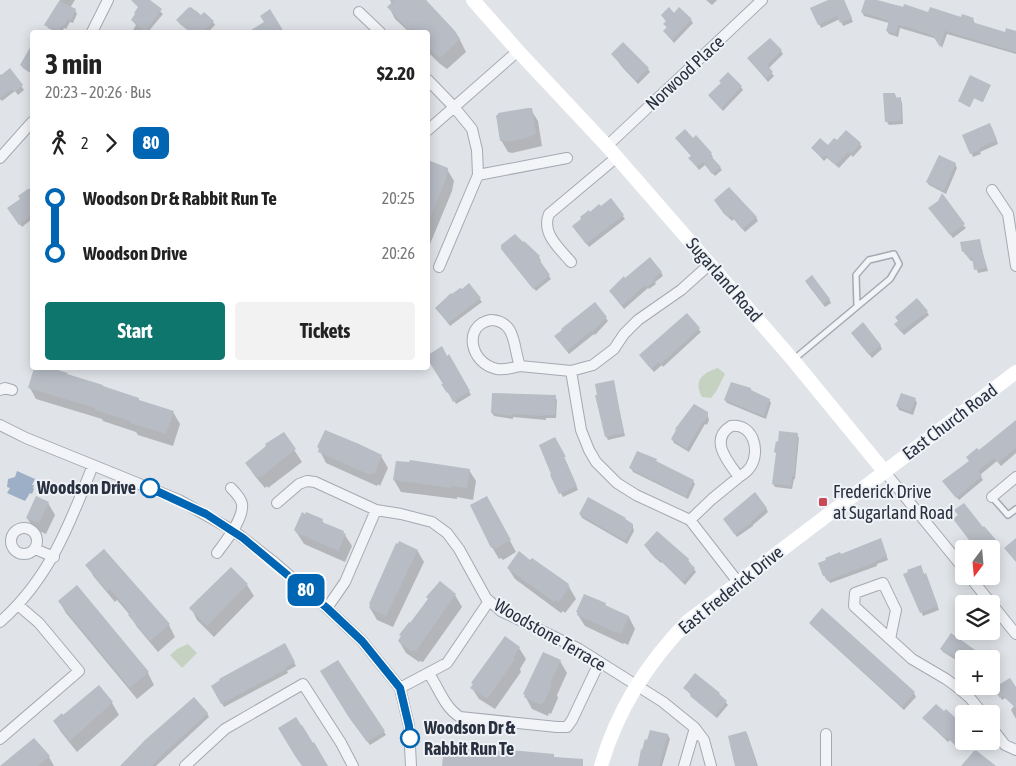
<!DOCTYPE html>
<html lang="en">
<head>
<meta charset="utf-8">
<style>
	:root { --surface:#fff; --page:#f2f2f2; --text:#222; --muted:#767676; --accent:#0f766e }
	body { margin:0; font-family:"Asap Condensed",sans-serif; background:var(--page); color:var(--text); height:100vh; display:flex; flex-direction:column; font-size:19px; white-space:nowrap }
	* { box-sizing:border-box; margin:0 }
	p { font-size:16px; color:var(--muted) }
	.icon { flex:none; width:28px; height:28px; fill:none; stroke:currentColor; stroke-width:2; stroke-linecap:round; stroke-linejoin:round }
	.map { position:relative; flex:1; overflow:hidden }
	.details { position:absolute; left:30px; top:30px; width:400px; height:340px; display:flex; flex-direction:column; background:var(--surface); border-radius:5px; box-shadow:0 2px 12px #0003 }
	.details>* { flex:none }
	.badge { padding:0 10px; border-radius:8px; font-size:18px; line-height:32px }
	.needle { width:32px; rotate:196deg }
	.fabs { position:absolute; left:955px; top:540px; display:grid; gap:10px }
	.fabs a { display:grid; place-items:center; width:45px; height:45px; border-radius:5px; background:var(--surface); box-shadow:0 2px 12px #0003; font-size:25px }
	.map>.badge { position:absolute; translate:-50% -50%; box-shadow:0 0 0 2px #fff }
	.legs { display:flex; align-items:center; gap:8px; height:55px; padding:0 15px; font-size:16px }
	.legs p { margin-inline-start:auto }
	.headline { display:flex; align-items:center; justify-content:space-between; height:85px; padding:0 15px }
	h1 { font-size:28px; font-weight:700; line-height:38px }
	.primary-button { display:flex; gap:10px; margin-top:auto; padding:10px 15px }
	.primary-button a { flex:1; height:58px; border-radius:5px; background:var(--accent); color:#fff; font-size:20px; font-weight:700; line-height:58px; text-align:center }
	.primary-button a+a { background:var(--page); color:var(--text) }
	ul { padding:0 15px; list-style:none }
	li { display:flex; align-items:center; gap:18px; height:55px; font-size:19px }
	li i { display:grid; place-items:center; width:8px; height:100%; margin:0 6px; background:currentColor }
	li i::after { content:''; width:12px; height:12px; margin:-6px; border:4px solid; border-radius:50%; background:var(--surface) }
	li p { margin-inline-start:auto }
	li:first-child i { background:linear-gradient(#0000 50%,currentColor 0) }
	li:last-child i { background:linear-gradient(currentColor 50%,#0000 0) }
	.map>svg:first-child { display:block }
	.green { fill:#c5d2c1 }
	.water { fill:#9cafc7 }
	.shadow { fill:#0003 }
	.building { fill:#b7bcc5 }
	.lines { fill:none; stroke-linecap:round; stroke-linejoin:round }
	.lane-casing { stroke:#a5aab2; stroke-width:8 }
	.street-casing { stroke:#a5aab2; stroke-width:12 }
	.lane { stroke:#f2f4f7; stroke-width:5 }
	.street { stroke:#f2f4f7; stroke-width:10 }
	.secondary { stroke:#fff; stroke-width:14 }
	.line-1-casing { stroke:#fff; stroke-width:11 }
	.line-1 { stroke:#0066b3; stroke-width:8 }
	.stop-1-dot { fill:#fff; stroke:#0066b3; stroke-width:2.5 }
	.poi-dot { fill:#c94957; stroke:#eff2f6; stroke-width:2 }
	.labels { text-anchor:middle; stroke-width:4; stroke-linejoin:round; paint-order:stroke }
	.street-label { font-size:18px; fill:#29303f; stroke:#eff2f6 }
	.stop-label { font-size:18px; font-weight:bold; fill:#29303f; stroke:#eff2f6; text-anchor:end }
	.poi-label { font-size:18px; fill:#29303f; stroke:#eff2f6; text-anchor:start }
</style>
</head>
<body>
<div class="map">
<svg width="1016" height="766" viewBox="0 0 1016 766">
	<rect width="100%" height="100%" fill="#e0e3e8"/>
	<path class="green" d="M718 368 725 374 717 390 711 398 702 397C693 381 702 373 718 368Z
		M188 644 197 653 182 668 170 655 177 649Z"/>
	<path class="water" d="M17 471 35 479 32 485H34L33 488 34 489 32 494 30 493 25 501 7 493 10 488 7 487 8 479 15 477Z"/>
	<path class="shadow" d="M60 0H75L70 8 75 10 77 14 73 23 70 22 66 29 64 28 62 32H56L48 28 46 25Z
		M140 0H148L163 14 148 32H132L136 25 132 20 139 8Z
		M390 0H424L459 38 466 52 447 69 440 64 428 52V32H409L395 19 389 7 392 4Z
		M706 0H717L712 5Z
		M831 0H844L853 22 843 26 840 19 821 28 811 8Z
		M866 0H873L929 13 973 19 975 24 1006 34 1016 32V54L947 34 942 48 937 39 900 28 898 37 889 34 887 31 889 23 864 16 862 12Z
		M191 7 201 17 213 22 215 25 208 32H190L180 24 178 21Z
		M269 11 283 32H253L252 31 265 23Z
		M674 15 691 20 693 23 674 43 664 31 667 28 665 24 667 22 662 16Z
		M32 46V74L23 68 21 65Z
		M781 51 783 54 768 69 774 76 768 82 751 62Z
		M613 54 648 69 650 72 638 84 622 67Z
		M10 70 24 90 18 95 15 91 2 101 0 99V74L2 76Z
		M990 86 983 102 974 98 970 107 959 101Z
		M741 87 743 90 723 111 709 96Z
		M895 94 897 99H900L902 102 903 124 889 125 887 122Z
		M531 110 538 121 542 146 512 153 508 152 501 140Z
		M992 128 998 144 980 152 981 154 973 157 964 135Z
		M696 137 711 154 713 157 712 158 722 170 715 176 705 165 699 170 692 161V156L677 139 693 140Z
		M860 144 862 147 853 157 851 155 839 168 827 158 824 161 812 148Z
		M428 161 447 169 454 181 452 191 428 249Z
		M955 164 957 168 946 194 929 185 927 182Z
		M32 187V219L22 227 10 211 21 199 19 196Z
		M611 200 625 219 589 247 576 230 590 213Z
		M939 202 966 228 953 238 932 212Z
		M718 204 756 217 758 221 745 232 734 219 732 221 728 217Z
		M979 240 988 271 978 273 974 261H971L963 251Z
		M524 243 539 257 541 261 539 262 551 279 536 291 505 253Z
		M661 272 663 276 655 282 656 284 649 289 648 288 624 309 613 295Z
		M469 285 482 302 450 326 439 311Z
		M808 285 829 299 831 303 825 307Z
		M595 304 608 321 595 335 594 334 569 354 558 340Z
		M927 312 929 315 904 335 898 328Z
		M687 315 701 332 663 367 662 365 654 372 642 358Z
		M854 336 880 345 882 349 872 358Z
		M442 348 447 357 449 356 471 395 456 404 451 395 450 396 428 357Z
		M36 368H45L173 412 180 424 173 446 138 435 136 432 103 421 102 419 36 399 30 388Z
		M613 382 625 436 608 440 606 436Z
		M751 389 752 392 769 400 771 403 766 419 727 403 725 400Z
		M555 397 557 400 556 418H546V420L513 417V419L494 416 492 413Z
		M915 399 917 403 913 415 899 410 897 406Z
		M707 413 709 420 707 425 705 424 689 452 674 443 672 439Z
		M1016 422V453L1001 466 997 461 980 475 983 480 959 500 946 485 970 462 979 451Z
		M283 433 302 462 268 488 267 486 265 488 254 475 247 464Z
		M797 435 799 438 795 479H794L792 489 775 487 773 484Z
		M555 439 566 461 578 490 563 497 551 476Z
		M318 447 381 456 388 468 380 486 378 484 377 486 326 463Z
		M656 460 657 462 693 481 695 484 688 499 633 472 631 468Z
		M397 462 469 470 476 481 473 500 457 497V499L401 492 394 480Z
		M589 499 625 519 632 524 634 531 627 544 582 518 580 514Z
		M48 503 55 515 46 534 34 529 27 518Z
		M766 508 768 512 753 525V526L737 537 727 523Z
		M493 509 516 552 503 560 501 558 499 559 492 547Z
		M322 520 324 524 343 532 352 546 345 562 304 544 295 530Z
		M983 529 999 546 991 552V549H977Z
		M882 543 888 560 877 564V566L830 583 827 578 826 579 824 575 840 555Z
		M645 546 688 560 696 572 685 585 662 562 661 563 654 557Z
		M417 550 424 562 393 627 377 620 370 608Z
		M87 565 169 625 175 637 158 652 137 627 130 615 117 600 115 602 94 577Z
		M508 568 568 585 576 599 565 613 563 611 561 613 515 579Z
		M905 574 924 575 927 578 939 610 923 616Z
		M440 583 455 595 462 607 423 662 420 661 419 662 406 653 399 641Z
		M247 585 254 596 214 637 197 620 191 608Z
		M59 601 148 673 154 685 137 699 66 613Z
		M605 604 607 607 629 617 635 629 628 645 624 643 623 644 585 626 578 615 577 612Z
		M810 624 914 693 916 697 904 710Z
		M285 645 296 666 287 671 288 673 224 707 212 686Z
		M519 648 526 659 520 669 521 672 495 709 479 699 472 688Z
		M941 649 964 659V665L943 652Z
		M337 661 386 735 370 745 351 720Z
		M560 661 567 673 557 695 558 698 551 714 549 713 548 716 532 709 524 694Z
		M99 687 112 703 119 715 77 752 61 732 54 721 63 717Z
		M685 688 719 694 728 705 717 718 694 699Z
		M995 689H1016V719L1011 710 1014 706 1005 698 1002 700Z
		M207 713 209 717 156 766H127Z
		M926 721 964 728V741L958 748 950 740 948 742Z
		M651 731 668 735 670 739 662 766H638L642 751H643Z
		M746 732 748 736 758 766H737Z
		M49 757 54 766H3Z"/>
	<path class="building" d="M131 0H150L162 9 145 32 131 20 135 14 134 13 138 7Z
		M394 0H426L455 31 460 39 440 58 438 57 428 48V32H416L411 28 409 30 387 7Z
		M828 0H844L852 18 840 23 837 16 818 25 810 8Z
		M865 0H877L903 7 904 4 928 12 930 7 961 17 962 14 974 18 972 22 1005 32 1006 28 1016 31V52L945 31 940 47 933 36 911 28 898 25 896 34 886 31 889 21 861 12Z
		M59 1 76 9 71 20 68 19 64 26 62 25 58 32 44 25Z
		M189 7 194 11 195 10 201 15 204 12 214 21 203 32H190L176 20Z
		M669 7 674 13 679 7 692 19 672 40 663 31 667 27 663 24 666 21 661 15Z
		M270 9 284 32H248L264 22 260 16Z
		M770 38 782 50 767 65 773 72 766 79 747 58Z
		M623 42 649 68 636 81 611 54Z
		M32 44V73L20 65Z
		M10 68 23 85 15 92 12 89 0 98V76Z
		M728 72 742 86 721 109 708 95 721 83 719 81Z
		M970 75 991 85 982 102 974 98 969 107 958 101Z
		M883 93H895V98L901 97V121L885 122Z
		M528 108H532L536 134 524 139 504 142V140L500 141 496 115H498V113Z
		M990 123 997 140 979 148 980 150 970 154 962 135Z
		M685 129 693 138 696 135 712 153 710 155 721 167 712 174 703 162 697 167 688 158 691 156 675 138Z
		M846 130 861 143 851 154 848 152 836 165 825 155 822 158 811 148 820 138 828 145 834 138 837 140Z
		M939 155 956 163 944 191 926 182Z
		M428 160 448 168 446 179 428 222Z
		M729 187 757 217 742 229 731 216 729 218 724 214 714 200Z
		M28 189 32 196V215L19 225 7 208 20 199 18 196Z
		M942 193 965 224 950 235 928 208 938 201Z
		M611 198 624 215 586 244 572 226 581 219 580 217 589 210 590 212 599 204 601 206Z
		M515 234 523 242 524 241 540 256 538 258 550 275 533 289 501 249V245Z
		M980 239 986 268 974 270 972 257 968 258 967 254 965 255 964 251 962 252 960 242Z
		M650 257 662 272 654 278 655 280 647 287 645 285 622 306 609 291 624 276 625 278Z
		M812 275 830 299 823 304 805 281Z
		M469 283 481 298 448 323 435 308 451 293 452 294 460 288 462 289Z
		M917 298 928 311 901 332 894 324 898 321 895 317Z
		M595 302 607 317 592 332 591 331 567 351 554 336 562 330 561 329Z
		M687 313 700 328 661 364 659 362 651 369 639 355Z
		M863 322 881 345 869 355 851 333Z
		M442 346 447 356 449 354 470 391 453 402 448 392 447 393 441 384H443L428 360V355Z
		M34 368H51L68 373 67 374 103 385V386L139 398V400L174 411 166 434 130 423V421L95 410V408L28 388Z
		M614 380 624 433 605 437 595 395H597L595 384Z
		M731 382 751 388V390L770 399 764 416 724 400Z
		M492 393 556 395 555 415H544V416L512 414V416L491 413Z
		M901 393 916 398 911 412 896 406Z
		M694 404 708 412V416L704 422 703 421 687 449 671 439 676 430 675 429Z
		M1016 420V448L998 463 994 458 978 471 982 476 956 498 942 481 969 461 966 457 977 448 979 450Z
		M325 430 359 444 382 455 374 475 371 473 370 475 318 452 319 448 317 447Z
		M779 431 798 433 794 476H792L791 486 772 484 776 453 774 452 776 441 778 442Z
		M284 432 296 449 261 477 260 476 257 478 245 463 266 446 265 444Z
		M555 437 566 457H564L577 486 559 494 550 475 551 474 539 445Z
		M637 451 657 459 656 461 694 480 686 497 629 468Z
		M410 460 470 469 467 488 451 486V488L393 480 396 461 409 462Z
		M755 492 767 508 752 521V522L735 535 723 519Z
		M36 496 49 502 39 523 26 518Z
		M487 496 511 540 495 549 494 546 491 548 470 505Z
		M588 497 626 518 625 519 633 524V527L625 541 579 514Z
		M964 503 983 527 984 526 998 542 989 549H976L953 519 958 515 954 510Z
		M302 512 305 514 306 512 323 519 322 522 344 531 343 533 346 534 338 551 295 532 296 531 294 530Z
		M657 531 689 559 688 561 695 568 683 582 659 559 658 560 650 553 651 552 644 545Z
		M881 538 887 556 876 561V562L827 581 825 575 823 576 818 563 826 560 825 558 840 552 841 554Z
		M1016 538V562L1004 548Z
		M399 541 418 550 386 616 369 608 370 605 369 604 396 543 398 544Z
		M104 549 170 624 150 641 128 615 130 613 110 589 107 591 85 565Z
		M519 551 530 560 532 558 569 584 568 586 570 587 558 603 556 600 554 602 507 568Z
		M921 565 924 574 926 573 938 606 920 613 903 574 908 572 907 570Z
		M231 567 248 584 207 626 189 608Z
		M440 581 456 594 416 651 414 650 412 652 398 641 401 636 399 635 409 622 410 623 428 599 426 597Z
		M77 585 149 672 130 688 58 601Z
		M584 594 606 603 605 605 629 616 621 634 617 632V633L577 615 578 612H576Z
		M822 608 915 692 902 707 809 623Z
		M951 633 988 659H964V664L950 654 949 655 940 649Z
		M505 636 520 647 514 657 515 659 488 698H486L470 688 473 684 471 683Z
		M285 643 295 662 286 667 287 669 221 704 211 686 220 680 219 679Z
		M543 652 561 660 550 684 552 685 544 703 543 702 541 705 524 697 525 695 523 694Z
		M338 660 385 731 367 742 348 716 320 671Z
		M695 673 720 693 719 694 727 701 715 716 690 696 691 694 683 688Z
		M1010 678 1016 687V708L1002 695 1000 698 993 688Z
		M99 685 113 702 70 741 53 721 62 713 63 715Z
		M194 697 208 713 161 756V757L151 766H120L145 740Z
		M936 704 944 711 946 709 964 726V736L955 745 948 738 946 739 922 718Z
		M296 717 301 725H302L313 743 314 742 328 766H302L295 756 278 728Z
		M650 730 668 734 659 766H638L641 749 642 750 645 739 647 740Z
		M746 731 757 766H735L728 736Z
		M34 738 50 756 38 766H0Z
		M444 746 470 749V747L479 746 491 748 490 750 510 752V750L554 754V757L583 759V766H442Z
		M974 751H977L996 766H961Z"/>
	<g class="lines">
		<g class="lane-casing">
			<path id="lane" d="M793 360 890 279 899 264 894 254 869 260 856 275 857 306
				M992 497 1008 515 1016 509"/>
		</g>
		<g class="street-casing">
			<path id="street" d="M359 12 380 32
				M92 32 108 0
				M428 80 454 107 472 129 477 150 478 175 439 267
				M428 130 518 51
				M607 146 762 0
				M0 158 32 122
				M478 175 567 158
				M992 190 1008 214 1016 266
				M571 262C559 248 541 233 549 214L617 157
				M491 320C517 321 513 348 520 366 513 368 505 370 497 369 470 364 462 325 491 320Z
				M520 366 571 371 593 365 614 349 624 334 638 320 681 290 710 264
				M571 371 581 430 589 450 596 462 617 483 636 495 690 520 738 582
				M0 390 5 388 12 390
				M0 425 26 438 179 500 234 531 275 563 327 608 362 641 400 688 409 726 411 766
				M731 426C752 423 761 449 751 466 748 471 744 474 739 477 729 463 708 440 731 426Z
				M884 471 964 569
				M992 497 1016 477
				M277 503 299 484 307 481 315 482 376 510 401 514 432 522 447 533 459 549 486 598 501 611 579 649 663 702 695 728 704 740 711 766
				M690 520 712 499 739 477
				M11 541a13 13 0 1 1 26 0a13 13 0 1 1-26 0Z
				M35 549 54 557
				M217 553C225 542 244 519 242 504 241 498 235 492 231 488
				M969 576 1016 634
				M883 583 896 610 890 639 854 606 855 593Z
				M327 608 345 582 376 510
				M0 622C49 579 70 524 93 465
				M890 639 912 659 946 679 957 687 970 698 983 714
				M429 674C439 688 444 707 460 717L557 727H567L572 720 599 663
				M400 688 447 663 489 601
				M991 727 1005 745 1016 750
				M826 734V766
				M0 739 79 671 39 623 18 605
				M185 766 225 729 303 684 341 743 353 766
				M684 766 695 728"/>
		</g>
		<use href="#lane" class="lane"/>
		<use href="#street" class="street"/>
		<path class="secondary" d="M473 0 518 51 607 146 793 360 884 471
			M601 766C617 710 647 663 688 621L1016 372"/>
	</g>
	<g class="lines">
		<g class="line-1-casing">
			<path id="line-1" d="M150 488 206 514 243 538 327 608 362 641 400 688 409 726 410 738"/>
		</g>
		<use href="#line-1" class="line-1"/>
	</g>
	<g class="stop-1-dot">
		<circle cx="150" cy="488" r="9"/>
		<circle cx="410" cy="738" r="9"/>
	</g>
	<rect class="poi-dot" x="818" y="497" width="10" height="10" rx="2.5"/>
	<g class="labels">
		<g class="street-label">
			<text transform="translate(685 73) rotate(-43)" y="6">Norwood Place</text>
			<text transform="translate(724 280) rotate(49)" y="6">Sugarland Road</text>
			<text transform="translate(950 422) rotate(-37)" y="6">East Church Road</text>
			<text transform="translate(731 590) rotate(-39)" y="6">East Frederick Drive</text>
			<text transform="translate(550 635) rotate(30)" y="6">Woodstone Terrace</text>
		</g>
		<g class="stop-label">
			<text x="136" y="494">Woodson Drive</text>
			<text x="424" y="734" text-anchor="start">Woodson Dr &amp;<tspan x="424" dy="21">Rabbit Run Te</tspan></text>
		</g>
		<g class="poi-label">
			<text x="833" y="498">Frederick Drive<tspan x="833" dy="21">at Sugarland Road</tspan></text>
		</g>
	</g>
</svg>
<div class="fabs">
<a><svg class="needle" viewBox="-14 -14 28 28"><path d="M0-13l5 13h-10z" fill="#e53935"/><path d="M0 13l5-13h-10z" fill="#767676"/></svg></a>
<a><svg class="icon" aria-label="layers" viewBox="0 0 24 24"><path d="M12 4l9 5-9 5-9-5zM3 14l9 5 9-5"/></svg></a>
<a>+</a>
<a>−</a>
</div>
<b class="badge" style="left:306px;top:590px;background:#0066b3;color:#fff">80</b>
<section class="details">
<div class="headline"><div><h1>3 min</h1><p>20:23 – 20:26 · Bus</p></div><b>$2.20</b></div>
<div class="legs"><svg class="icon" aria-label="walk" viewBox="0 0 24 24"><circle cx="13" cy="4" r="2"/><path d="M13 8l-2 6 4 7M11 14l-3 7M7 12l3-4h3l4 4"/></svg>2<svg class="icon" aria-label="forward" viewBox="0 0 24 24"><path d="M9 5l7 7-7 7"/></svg><b class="badge" style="background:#0066b3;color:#fff">80</b></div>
<ul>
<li><i style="color:#0066b3"></i><b>Woodson Dr &amp; Rabbit Run Te</b><p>20:25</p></li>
<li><i style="color:#0066b3"></i><b>Woodson Drive</b><p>20:26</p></li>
</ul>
<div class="primary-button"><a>Start</a><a>Tickets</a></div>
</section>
</div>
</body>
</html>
